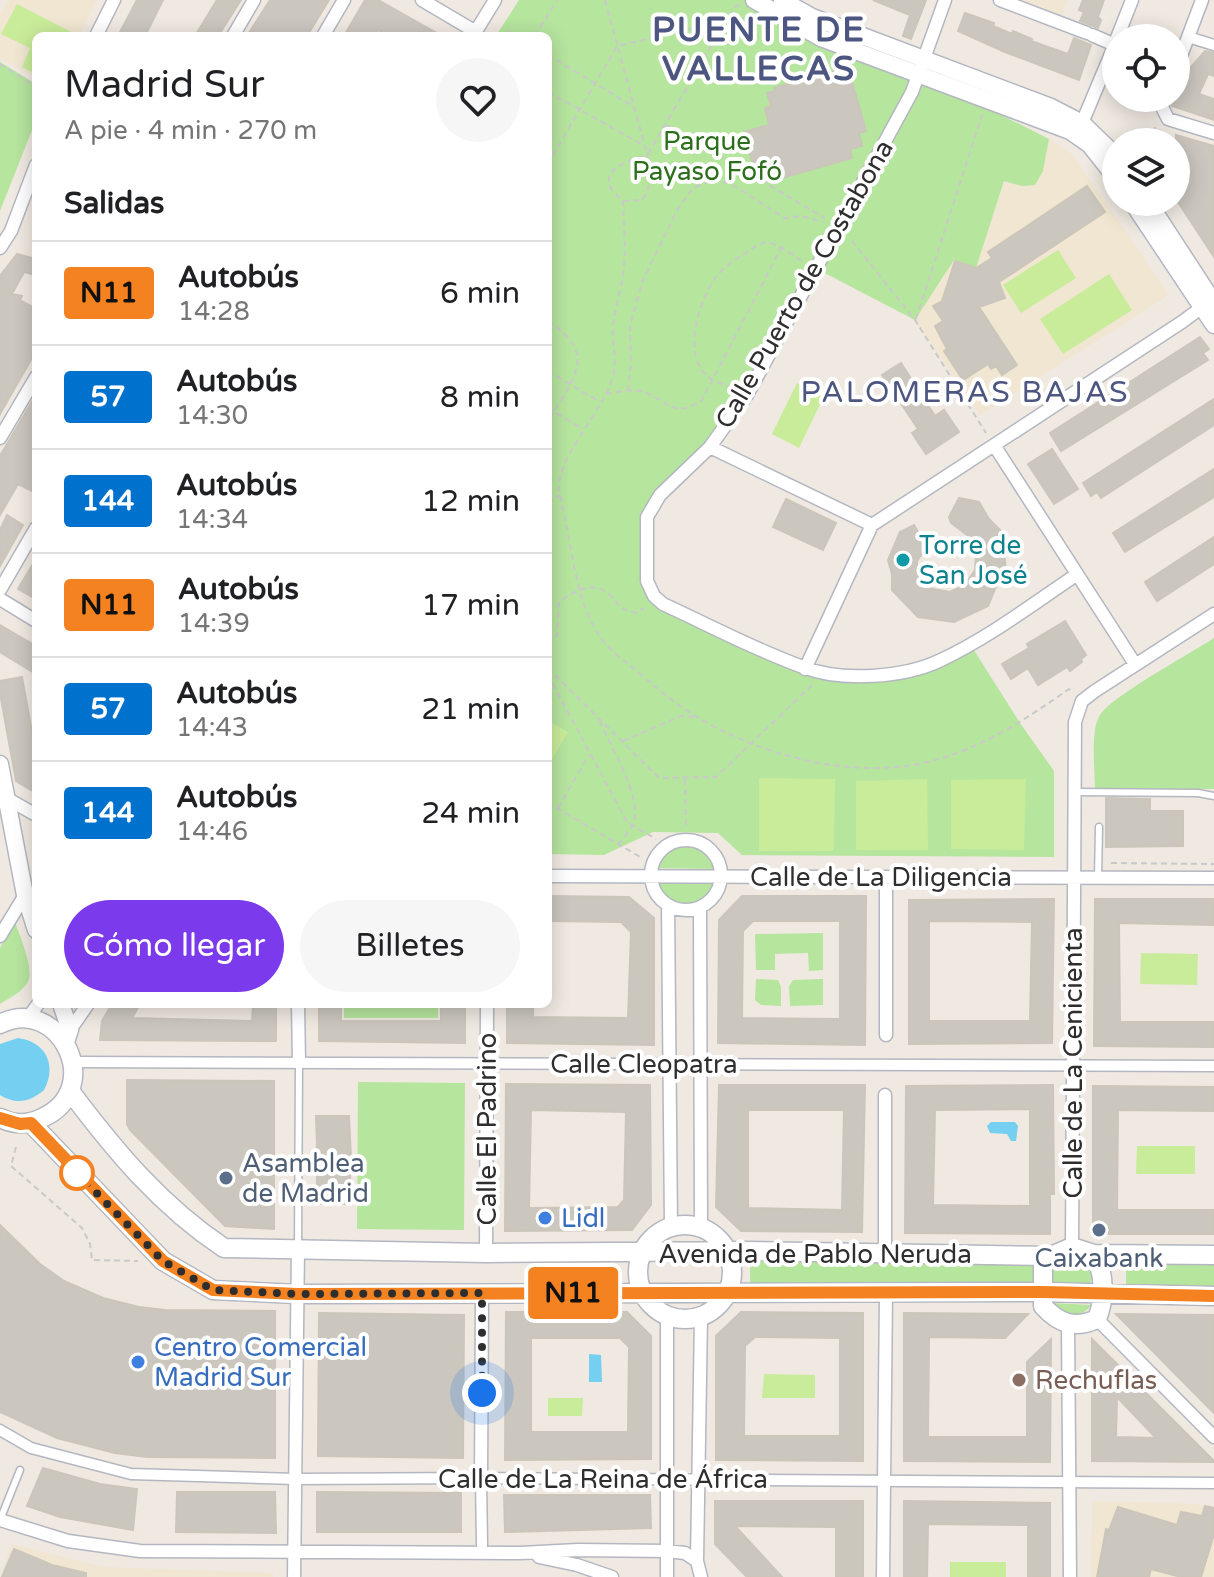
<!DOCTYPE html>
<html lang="es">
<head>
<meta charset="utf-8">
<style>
	:root { --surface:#fff; --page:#f6f6f6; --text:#202124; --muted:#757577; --line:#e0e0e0; --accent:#7c3aed }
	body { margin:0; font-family:"Varela Round",sans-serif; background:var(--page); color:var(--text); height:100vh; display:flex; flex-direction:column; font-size:30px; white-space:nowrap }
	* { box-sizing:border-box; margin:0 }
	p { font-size:26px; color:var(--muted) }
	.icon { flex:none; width:44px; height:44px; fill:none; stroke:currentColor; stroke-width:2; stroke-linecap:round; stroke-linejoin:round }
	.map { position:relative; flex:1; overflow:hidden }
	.panel { position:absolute; left:32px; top:32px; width:520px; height:976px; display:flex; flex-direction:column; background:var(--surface); border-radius:12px; box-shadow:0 4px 20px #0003 }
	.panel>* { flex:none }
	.badge { padding:0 16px; border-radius:6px; font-size:28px; line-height:52px }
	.controls { position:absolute; left:1102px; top:24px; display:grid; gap:16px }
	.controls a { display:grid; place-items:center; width:88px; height:88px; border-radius:50%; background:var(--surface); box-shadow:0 4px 20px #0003; font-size:40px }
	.you { position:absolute; width:40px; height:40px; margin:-20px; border:6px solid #fff; border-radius:50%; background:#1a73e8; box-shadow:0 0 0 12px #1a73e833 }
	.map>.badge { position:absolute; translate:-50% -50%; box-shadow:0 0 0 4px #fff }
	h2 { padding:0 32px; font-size:30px; line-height:72px }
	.round { display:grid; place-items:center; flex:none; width:84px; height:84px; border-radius:42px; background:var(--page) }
	.head { display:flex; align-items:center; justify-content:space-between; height:136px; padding:0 32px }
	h1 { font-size:38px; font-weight:600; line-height:60px }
	.button { display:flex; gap:16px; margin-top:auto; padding:16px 32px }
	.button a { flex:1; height:92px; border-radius:48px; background:var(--accent); color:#fff; font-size:32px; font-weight:600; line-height:92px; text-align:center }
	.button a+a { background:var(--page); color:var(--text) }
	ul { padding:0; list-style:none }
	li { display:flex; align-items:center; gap:24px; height:104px; padding:0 32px; border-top:2px solid var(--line) }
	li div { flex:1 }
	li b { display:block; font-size:30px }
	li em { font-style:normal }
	li .badge { min-width:88px; font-weight:700; text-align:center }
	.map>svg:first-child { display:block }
	.education { fill:#f0e6d1 }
	.green { fill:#b6e59e }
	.pitch { fill:#c9ec9a }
	.water { fill:#75cff0 }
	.building { fill:#cbc7bf; stroke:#cbc5ba; stroke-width:2; fill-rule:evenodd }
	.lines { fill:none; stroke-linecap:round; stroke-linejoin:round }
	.service-casing { stroke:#b4b7c1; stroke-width:9 }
	.pedestrian-casing { stroke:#b4b7c1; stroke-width:13 }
	.minor-casing { stroke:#b4b7c1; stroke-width:15 }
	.tertiary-casing { stroke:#b4b7c1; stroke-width:19 }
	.secondary-casing { stroke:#b4b7c1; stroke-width:21 }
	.path { stroke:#c9c9c9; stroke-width:2; stroke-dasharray:6 4; stroke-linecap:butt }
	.service { stroke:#fff; stroke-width:6 }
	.pedestrian { stroke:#fff; stroke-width:10 }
	.minor { stroke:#fff; stroke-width:12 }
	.tertiary { stroke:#fff; stroke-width:16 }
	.secondary { stroke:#fff; stroke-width:18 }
	.line-casing { stroke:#fff; stroke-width:18 }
	.line { stroke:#f58220; stroke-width:12 }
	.walk { stroke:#2e2e2e; stroke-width:8; stroke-dasharray:0 14.4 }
	.culture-dot { fill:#0f9aa8; stroke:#fff; stroke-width:3 }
	.stop-dot { fill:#fff; stroke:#f58220; stroke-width:4 }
	.service-dot { fill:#5c6f8a; stroke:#fff; stroke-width:3 }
	.shop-dot { fill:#3f7fe0; stroke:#fff; stroke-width:3 }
	.education-dot { fill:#8d6e63; stroke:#fff; stroke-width:3 }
	.labels { text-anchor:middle; stroke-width:8; stroke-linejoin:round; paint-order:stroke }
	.park-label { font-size:26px; fill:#2c6e1b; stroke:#fff }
	.street-label { font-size:26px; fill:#2e2e2e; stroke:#fff }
	.culture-label { font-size:26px; fill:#0d838f; stroke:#fff; text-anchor:start }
	.service-label { font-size:26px; fill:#4e5e75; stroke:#fff; text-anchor:start }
	.shop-label { font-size:26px; fill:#366cbe; stroke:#fff; text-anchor:start }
	.education-label { font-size:26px; fill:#785e54; stroke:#fff; text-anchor:start }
	.quarter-label { font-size:30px; letter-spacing:2px; fill:#4d5680; stroke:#fff }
	.district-label { font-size:34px; font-weight:bold; letter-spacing:2px; fill:#4d5680; stroke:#fff }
</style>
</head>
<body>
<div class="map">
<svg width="1214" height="1577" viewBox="0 0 1214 1577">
	<rect width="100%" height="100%" fill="#efe9e1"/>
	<path class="education" d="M8 0H97L79 36H36V78L0 58V15Z
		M1024 0H1067L1062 15Z
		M1049 139 1073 155 1169 295 980 415 915 320 954 260 976 267 1005 181 1022 186 1043 171Z
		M1092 1501 1197 1504 1214 1508V1577H1091Z
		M12 1544 103 1567 273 1573V1577H0Z"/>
	<path class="green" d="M519 0H754L920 74 1049 139 1043 171 1035 185 1022 186 1004 181 976 268 954 260 915 320 815 268 747 395 647 517 654 596 805 669 889 674 970 644 1020 723 1054 771V857L742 855 718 833 653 832 604 855 548 854V36H496Z
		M0 62 36 84V120L0 211Z
		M1214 638V789H1095C1095 772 1090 729 1100 715 1112 696 1191 653 1214 638Z
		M683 844C699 845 712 852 716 869L657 868C660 854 669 846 683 844Z
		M657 882H714V888C699 914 671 910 657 886Z
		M14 919C19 935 37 972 26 985 20 993 9 998 0 1004V948Z
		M823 933V970L809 971 808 953 775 954V970H756L755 934Z
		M756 979 778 980 781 987V1006L761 1005 755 1000Z
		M823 979V1005L790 1006 789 986 793 980Z
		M344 1004H438V1018H344Z
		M358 1082 465 1083 464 1230 357 1229Z
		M750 1260 1034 1262 1035 1285 750 1284Z
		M1060 1260H1082L1090 1264 1094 1275 1089 1285H1055L1049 1280V1267Z
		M1126 1261 1214 1262V1286H1126Z
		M1051 1303 1091 1305C1084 1315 1075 1317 1063 1316Z"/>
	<path class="pitch" d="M17 4 71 32 69 36H36V74L22 67 30 48 1 34Z
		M1058 250 1076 278 1021 313 1003 285Z
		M1109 274 1132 310 1063 354 1040 319Z
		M797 383 824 396 799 448 772 434Z
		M548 721 568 732 548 766Z
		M759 778 835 779 834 851H759Z
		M927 779 928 850H856V781Z
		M1026 779 1024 850 951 849V780Z
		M1141 953 1198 954 1197 985 1140 984Z
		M1137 1146H1195V1174H1136Z
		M764 1374 815 1375V1398H762Z
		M548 1398H583L582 1416H548Z
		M950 1562H1006V1577H950Z"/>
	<path class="water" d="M18 1038C47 1042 57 1066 44 1090 30 1102 16 1105 0 1095V1044Z
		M991 1122H1015L1018 1126 1016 1141H1011L1007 1134 990 1133 987 1126Z
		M589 1354 601 1355 602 1382H589Z"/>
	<path class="building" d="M137 0H163L145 36H118Z
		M217 0H241L218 36H195Z
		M270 0H329L307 36H247Z
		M365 0H378L442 36H390L378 30 374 36H344Z
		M873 0H926L911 39 903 36 910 15Z
		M1083 0H1104L1098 17 1101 20 1098 28 1080 21 1084 12 1079 10Z
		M965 13 994 23 993 26 1012 34 1013 31 1032 39 1031 41 1068 54 1074 38 1091 45 1079 80 1005 52 958 31Z
		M1205 51 1214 53V76L1208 74 1199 94 1214 99V120L1172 106 1183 76Z
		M841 69 842 73 849 71 866 131 859 133 862 146 850 149 852 158 771 181 769 173 756 176 744 132 769 125 765 108 771 106 767 93 775 91 774 88Z
		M1176 135 1214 146V257L1176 199Z
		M1087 186 1105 212 999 282 1005 298 979 307 1017 365 1002 375 996 366 991 369 988 364 963 380 944 351 947 349 935 326 943 321 933 306 942 301 955 261 976 268 992 258 988 252Z
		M17 254 36 259V275L24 272 12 294 22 296 20 300 36 309V351L0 414V276Z
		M1200 337 1209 349 1203 353 1208 360 1061 451 1050 433Z
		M901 363 935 416 944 410 959 432 926 454 912 433 918 429 882 375Z
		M36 395V493L18 484 0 515V456Z
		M1214 399V425L1101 498 1097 492 1091 496 1083 483Z
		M1052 449 1078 489 1054 504 1028 464Z
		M1214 469V497L1125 552 1113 533Z
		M959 498 979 502 989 519 1003 533 1006 574 995 589 988 606 954 622 918 617 892 590V574L888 560 900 532 914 525 927 547 917 561V570L926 584 933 589 950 592 965 585 975 570 976 554 967 535 951 523 949 517Z
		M786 499 836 523 823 550 773 527Z
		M7 515 23 525 0 566V530Z
		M1214 537V564L1157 601 1145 582Z
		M36 559V599L18 589Z
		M1065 621 1086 655 1081 659 1082 662 1070 671 1067 667 1038 685 1028 668 1011 679 1002 664 1029 648 1027 644Z
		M0 625 36 646V674L0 652Z
		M22 677 36 754V793L16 781 0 693V681Z
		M1106 798 1150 799V811H1183V846L1106 847Z
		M548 896 629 897 654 918V1045L507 1043V1004H533V1017L628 1018 631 932 621 922 548 921Z
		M742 896H866L865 1045 718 1043 719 920ZM753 921H840V1019L742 1018 743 931Z
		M1054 899 1052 1043 909 1044V900ZM929 921 1032 922 1030 1021H929Z
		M1095 899H1214V925L1119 923 1120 1022H1214V1047L1094 1046Z
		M112 1004H140L132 1018 252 1021 253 1004H276V1041L100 1040 102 1021Z
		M319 1004H341V1021H441V1004H465V1043L319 1041Z
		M127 1080 274 1081V1229L225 1226 130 1130 127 1124Z
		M506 1084 650 1085 651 1205 632 1230 505 1231ZM531 1110 626 1112 624 1200 618 1207 529 1208Z
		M719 1085H865L862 1232 741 1231 716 1207ZM748 1110H844L842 1210 748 1208Z
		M1053 1085 1054 1194H1050V1234L905 1233 906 1086ZM1030 1109V1206L933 1205 935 1110Z
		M1093 1086 1214 1087V1111L1118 1110 1117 1210H1214V1234H1093Z
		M316 1116H349L351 1159 349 1204H317V1175L314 1164 317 1145Z
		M0 1225 40 1264 64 1281 103 1298 139 1307 165 1310 275 1311V1458L147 1457 115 1453 57 1438 0 1412Z
		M506 1312H627L651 1336V1459L505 1460ZM531 1338H620L629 1347 628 1432H531Z
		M741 1312 863 1313V1461L716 1460V1336ZM755 1337 840 1338V1436H744L745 1346Z
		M319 1313 464 1315 463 1458 318 1456Z
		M904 1313 1028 1314 1005 1338 929 1337 928 1437H1027V1362L1051 1339 1050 1462 904 1461Z
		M1116 1314 1214 1315V1413Z
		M1092 1339 1214 1461V1462L1092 1461ZM1117 1397 1156 1438 1116 1437Z
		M43 1468 100 1484 137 1489 133 1530 60 1517 27 1506Z
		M177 1492H275L276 1533 176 1532Z
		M317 1492 461 1493V1532H317Z
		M504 1495H650L651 1528 505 1532Z
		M715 1501H863V1577H836V1527L735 1526 782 1577H747L715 1544Z
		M904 1501 1050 1503V1577H1028V1525L928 1524 927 1577H904Z
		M1205 1506 1214 1508V1534L1201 1577H1181L1151 1569 1149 1577H1097L1106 1529 1109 1530 1118 1507 1177 1525 1181 1512 1202 1516Z
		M14 1549 52 1565 86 1573V1577H2Z"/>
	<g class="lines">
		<g class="service-casing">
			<path id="service" d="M1074 792 1198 793 1214 796
				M1098 878 1099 827
				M298 1247 299 1062
				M0 1520 20 1470"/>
		</g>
		<g class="pedestrian-casing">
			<path id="pedestrian" d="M1188 37 1214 45
				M74 1062 1214 1066
				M0 1430 31 1448 131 1474 295 1479 481 1478 1214 1483
				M481 1478 482 1545"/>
		</g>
		<g class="minor-casing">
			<path id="minor" d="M422 0 476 32
				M945 0 912 92 747 395 710 447 660 495 647 517V581L654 596 663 604C709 625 755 650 803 667 841 682 904 678 941 660 988 638 1033 604 1076 575
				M1000 0 1087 33
				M1092 35 1115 45
				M96 36 114 0
				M233 36 254 0
				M323 36 344 0
				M473 36 495 0
				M1117 38 1132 0
				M1176 69 1202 0
				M1165 98 1162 107 1168 119 1214 133
				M1082 123 1116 42
				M0 248 11 231 36 165
				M0 438 36 377
				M994 445 1135 664
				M710 447 872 525 1182 322 1209 302
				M0 590 36 528
				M0 599 36 621
				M805 669 872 525
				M8 799 36 815
				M651 875a35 35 0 1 1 70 0a35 35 0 1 1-70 0Z
				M548 876 1214 878
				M668 906 671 1226
				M700 908 701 1227
				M0 936 25 895
				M298 1004 299 1062
				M28 1018 38 1004
				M70 1030 88 1004
				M886 1035V877
				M885 1095V1253
				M1072 1247 1075 722 1082 701 1095 691 1214 614
				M486 1253 487 1004
				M701 1317 697 1561 701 1577
				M1097 1319 1214 1437
				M1068 1324 1070 1577
				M481 1478 482 1293
				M0 1520 68 1541 140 1551 520 1553 578 1550 667 1551 685 1553 697 1561
				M539 1557 577 1565 612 1577
				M294 1577 298 1248
				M667 1577V1317
				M883 1577 886 1294"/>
		</g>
		<g class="tertiary-casing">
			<path id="tertiary" d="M754 0 821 38 1070 131 1090 145 1116 178
				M782 0 812 17 1051 107 1082 123 1116 156
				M1132 202 1214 325
				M1148 202 1214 303
				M0 764 25 895 36 930
				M61 1004 70 1030 66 1042"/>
		</g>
		<g class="secondary-casing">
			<path id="secondary" d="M0 1024C59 994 107 1089 42 1118 27 1125 15 1125 0 1118
				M70 1091C115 1151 161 1206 224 1248L486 1253 746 1251 1051 1256 1072 1247 1094 1254 1214 1255
				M31 1123 163 1261 213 1290 297 1294 1043 1292 1214 1296
				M638 1272a47 47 0 1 1 94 0a47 47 0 1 1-94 0Z
				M1051 1256 1043 1266V1306C1059 1324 1075 1329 1097 1319 1105 1299 1105 1273 1094 1254"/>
		</g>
		<path class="path" d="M605 0 647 154
			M508 31 516 36
			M535 36 557 0
			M548 55 631 105
			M0 64 36 87
			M548 92 643 145
			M666 125 825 218
			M1149 142 1156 125
			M648 154 726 21 735 7 741 4
			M548 164 617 46 726 21
			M623 201 642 200C653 185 650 173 647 155 621 162 590 175 623 201 624 229 627 258 621 286 618 300 614 312 613 327 611 346 619 361 612 380 602 412 558 456 559 488 560 499 564 512 566 523 574 562 578 611 605 643 613 653 626 662 637 671 655 687 673 702 694 715 759 756 856 781 931 761 983 748 1026 719 1069 689L1072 692
			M852 241 915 320 986 433
			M916 319 982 115
			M548 321C600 355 572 380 548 421
			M548 371 600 402
			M732 388C722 384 707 379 701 369 686 345 699 302 714 280 722 268 735 259 747 252 752 249 758 244 763 243 775 240 792 255 802 261
			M628 391 631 361 630 325 643 280 676 212 693 188 713 180 730 183 784 218 801 216 823 222
			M606 394C618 392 633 388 644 392 670 402 673 419 702 400L781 248
			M548 408 583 429
			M548 504 560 495
			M548 644 557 635 559 602C570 593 592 581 606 592 620 602 616 609 636 613L644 608
			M548 668 659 778 716 777 812 685
			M548 675 627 822 656 839
			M600 721C609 745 644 798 633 824 630 831 623 838 618 844
			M623 741 681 716 696 717
			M685 779 686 828
			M548 803 642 858
			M558 808 589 755
			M1111 863 1214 864
			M16 1147 11 1166 82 1228 90 1244 92 1260 138 1261"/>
		<use href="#service" class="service"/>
		<use href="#pedestrian" class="pedestrian"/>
		<use href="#minor" class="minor"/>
		<use href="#tertiary" class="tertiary"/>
		<use href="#secondary" class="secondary"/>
	</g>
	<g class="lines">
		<g class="line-casing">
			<path id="line" d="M0 1118 20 1124 31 1123 163 1261 213 1290 297 1294 1043 1292 1214 1296"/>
		</g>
		<use href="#line" class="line"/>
		<path class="walk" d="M77 1173 163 1261 213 1290 297 1294 482 1293V1393"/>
	</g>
	<circle class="culture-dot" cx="903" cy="560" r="8"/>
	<circle class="stop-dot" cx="77" cy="1173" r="16"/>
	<g class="service-dot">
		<circle cx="226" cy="1178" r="8"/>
		<circle cx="1099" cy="1230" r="8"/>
	</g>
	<g class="shop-dot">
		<circle cx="545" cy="1218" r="8"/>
		<circle cx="138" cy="1362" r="8"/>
	</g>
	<circle class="education-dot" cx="1019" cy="1380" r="8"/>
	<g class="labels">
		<g class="park-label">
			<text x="707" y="150">Parque<tspan x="707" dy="30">Payaso Fofó</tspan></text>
		</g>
		<g class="street-label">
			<text transform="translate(804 284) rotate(-60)" y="9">Calle Puerto de Costabona</text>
			<text x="881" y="886">Calle de La Diligencia</text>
			<text transform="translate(1073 1063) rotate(-90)" y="9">Calle de La Cenicienta</text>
			<text x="644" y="1073">Calle Cleopatra</text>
			<text transform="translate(487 1129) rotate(-90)" y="9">Calle El Padrino</text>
			<text x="815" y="1263">Avenida de Pablo Neruda</text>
			<text x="603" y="1488">Calle de La Reina de África</text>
		</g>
		<g class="culture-label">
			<text x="919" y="554">Torre de<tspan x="919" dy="30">San José</tspan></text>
		</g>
		<g class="service-label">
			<text x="242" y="1172">Asamblea<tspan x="242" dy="30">de Madrid</tspan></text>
			<text x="1099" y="1267" text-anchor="middle">Caixabank</text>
		</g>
		<g class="shop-label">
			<text x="561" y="1227">Lidl</text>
			<text x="154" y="1356">Centro Comercial<tspan x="154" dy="30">Madrid Sur</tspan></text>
		</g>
		<g class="education-label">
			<text x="1035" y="1389">Rechuflas</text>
		</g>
		<g class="quarter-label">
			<text x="965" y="402">PALOMERAS BAJAS</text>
		</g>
		<g class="district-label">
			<text x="759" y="41">PUENTE DE<tspan x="759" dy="39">VALLECAS</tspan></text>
		</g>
	</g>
</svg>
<div class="controls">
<a><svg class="icon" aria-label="locate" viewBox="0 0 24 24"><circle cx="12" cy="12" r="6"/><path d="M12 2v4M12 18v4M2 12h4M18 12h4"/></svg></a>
<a><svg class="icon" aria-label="layers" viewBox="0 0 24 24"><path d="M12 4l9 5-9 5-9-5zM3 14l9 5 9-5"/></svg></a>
</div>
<div class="you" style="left:482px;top:1393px"></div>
<b class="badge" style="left:573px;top:1293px;background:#f58220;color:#111">N11</b>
<section class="panel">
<div class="head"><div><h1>Madrid Sur</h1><p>A pie · 4 min · 270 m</p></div><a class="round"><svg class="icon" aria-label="heart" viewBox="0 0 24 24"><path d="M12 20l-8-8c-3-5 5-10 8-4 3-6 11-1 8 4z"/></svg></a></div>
<h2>Salidas</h2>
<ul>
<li><span class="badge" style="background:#f58220;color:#111">N11</span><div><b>Autobús</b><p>14:28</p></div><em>6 min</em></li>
<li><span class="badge" style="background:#0072ce;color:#fff">57</span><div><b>Autobús</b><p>14:30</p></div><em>8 min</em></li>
<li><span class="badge" style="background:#0072ce;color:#fff">144</span><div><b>Autobús</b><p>14:34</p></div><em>12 min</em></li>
<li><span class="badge" style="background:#f58220;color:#111">N11</span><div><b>Autobús</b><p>14:39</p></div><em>17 min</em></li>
<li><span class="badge" style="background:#0072ce;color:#fff">57</span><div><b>Autobús</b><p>14:43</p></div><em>21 min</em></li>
<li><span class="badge" style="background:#0072ce;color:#fff">144</span><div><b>Autobús</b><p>14:46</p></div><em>24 min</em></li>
</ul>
<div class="button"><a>Cómo llegar</a><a>Billetes</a></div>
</section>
</div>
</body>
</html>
